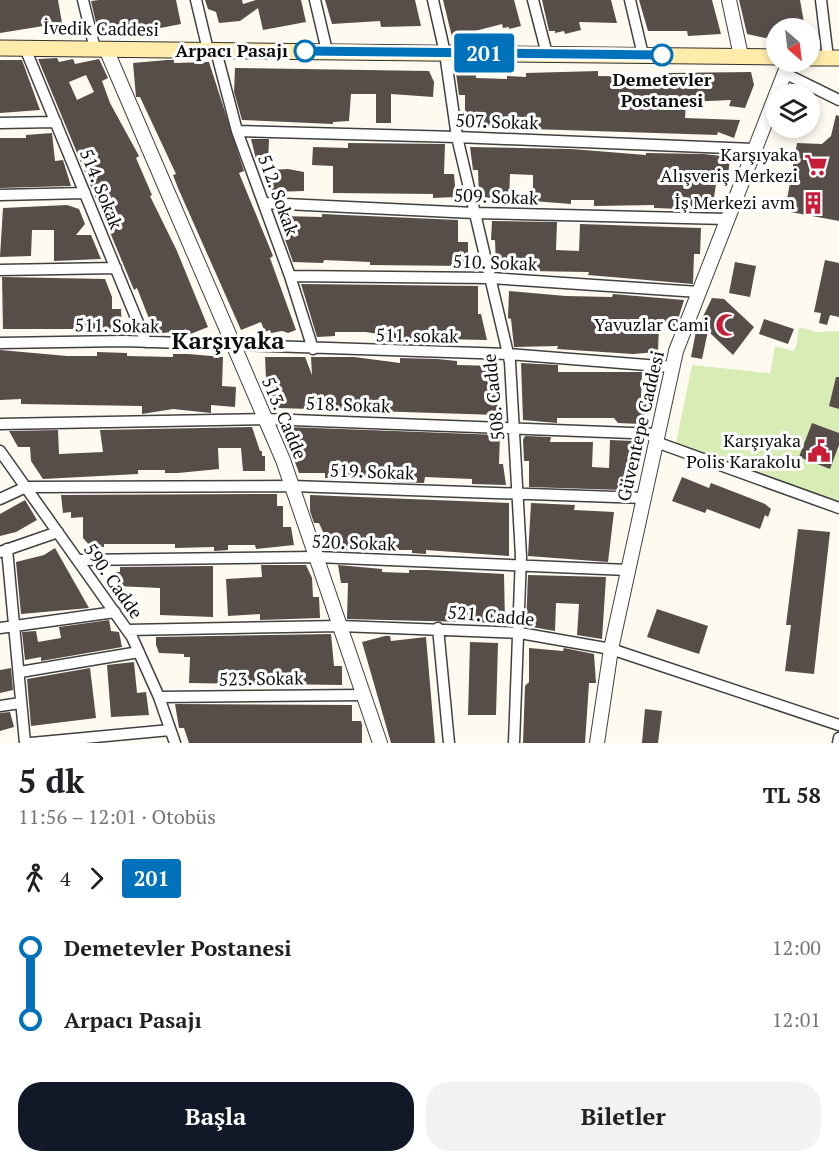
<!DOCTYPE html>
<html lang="tr">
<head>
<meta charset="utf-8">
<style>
	:root { --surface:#fff; --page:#f2f2f2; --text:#202124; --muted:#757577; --accent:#111827 }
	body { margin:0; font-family:"PT Serif",serif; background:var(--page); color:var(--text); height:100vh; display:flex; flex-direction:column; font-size:22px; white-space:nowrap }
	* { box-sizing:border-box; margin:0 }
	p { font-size:20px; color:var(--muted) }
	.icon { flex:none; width:33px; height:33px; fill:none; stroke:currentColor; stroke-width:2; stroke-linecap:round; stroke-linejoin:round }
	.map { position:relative; height:743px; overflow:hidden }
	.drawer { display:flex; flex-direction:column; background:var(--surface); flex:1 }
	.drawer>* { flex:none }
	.badge { padding:0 12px; border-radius:4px; font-size:21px; line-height:39px }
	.needle { width:39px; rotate:152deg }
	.controls { position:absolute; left:766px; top:18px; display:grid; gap:12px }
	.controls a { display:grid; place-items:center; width:54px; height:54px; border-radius:50%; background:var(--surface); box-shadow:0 3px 9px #0003; font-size:30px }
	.map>.badge { position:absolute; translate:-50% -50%; box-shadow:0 0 0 3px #fff }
	.legs { display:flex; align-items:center; gap:9px; height:66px; padding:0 18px; font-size:20px }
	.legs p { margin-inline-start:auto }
	.overview { display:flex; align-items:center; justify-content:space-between; height:102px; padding:0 18px }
	h1 { font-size:33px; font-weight:600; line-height:45px }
	.primary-button { display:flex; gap:12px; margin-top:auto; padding:12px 18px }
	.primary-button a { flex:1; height:69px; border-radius:24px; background:var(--accent); color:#fff; font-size:24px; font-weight:600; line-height:69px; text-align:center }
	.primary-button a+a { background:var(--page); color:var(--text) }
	ul { padding:0 18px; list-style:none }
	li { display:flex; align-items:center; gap:21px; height:72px; font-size:22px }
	li i { display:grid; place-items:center; width:9px; height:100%; margin:0 8px; background:currentColor }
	li i::after { content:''; width:15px; height:15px; margin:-8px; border:4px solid; border-radius:50%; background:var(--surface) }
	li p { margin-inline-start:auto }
	li:first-child i { background:linear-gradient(#0000 50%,currentColor 0) }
	li:last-child i { background:linear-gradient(currentColor 50%,#0000 0) }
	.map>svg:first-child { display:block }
	.green { fill:#d8ecb6 }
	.building { fill:#574d49; fill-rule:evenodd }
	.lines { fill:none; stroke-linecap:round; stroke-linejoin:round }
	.minor-casing { stroke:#414141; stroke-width:13 }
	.tertiary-casing { stroke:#414141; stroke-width:16 }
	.secondary-casing { stroke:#303030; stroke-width:17 }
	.minor { stroke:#fff; stroke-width:10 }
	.tertiary { stroke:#fff; stroke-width:14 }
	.secondary { stroke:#ffebaa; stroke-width:15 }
	.line-1-casing { stroke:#fff; stroke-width:14 }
	.line-1 { stroke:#0072bc; stroke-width:9 }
	.stop-1-dot { fill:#fff; stroke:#0072bc; stroke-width:3 }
	.labels { text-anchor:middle; stroke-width:6; stroke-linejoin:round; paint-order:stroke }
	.street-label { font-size:18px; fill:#0e0e0e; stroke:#fff }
	.stop-label { font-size:18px; font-weight:bold; fill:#0e0e0e; stroke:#fff; text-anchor:end }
	.poi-label { font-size:18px; fill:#0e0e0e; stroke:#fff; text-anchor:end }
	.district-label { font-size:24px; font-weight:bold; fill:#0e0e0e; stroke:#fff }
</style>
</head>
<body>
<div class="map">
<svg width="839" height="743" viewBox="0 0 839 743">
	<rect width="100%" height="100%" fill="#fffaef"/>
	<path class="green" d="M799 327 816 332 839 331V503L758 477 676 443 692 365 770 373 775 346 793 351 796 347Z"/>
	<path class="building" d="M0 0H58L62 23 0 33Z
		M99 0H176L181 24 145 31 144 27 99 36 91 1Z
		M205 0H242L243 4 256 0H301L306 22 263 30 258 8 240 21 219 23 216 12 208 9Z
		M325 0H415L421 26 381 27 380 21 332 24Z
		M443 0H514L521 26 509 29V27L503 28 502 24 452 37Z
		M542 0H611L617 23 579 22 581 30 565 34 564 31 555 33V31H549Z
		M639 0H712L721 34 688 36 687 31H648Z
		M739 0H800L805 28H772L774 36 765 38 747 34Z
		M57 58 59 62 73 59 75 64 99 59 108 78 102 81 110 103 139 156 136 158 152 195 150 196 177 251 208 327 188 335 186 329 172 335 171 332 155 334 137 288 134 290 38 59ZM86 75 94 92 77 100 69 82Z
		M0 60H22L40 110 0 113Z
		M167 60H174V63L209 62 244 171 239 173 273 256 270 258 296 330 288 333 282 331 271 333 270 330 265 332 261 322 241 330 178 188 173 175 176 174 140 97H136L133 63Z
		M235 68 429 71 434 82 433 97 391 94V123H376V94H351L349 121 333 122V124L242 120 234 92Z
		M598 71V76L668 77V73L751 72 754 85 745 108 729 106 731 100 686 102 685 118 740 120 734 138 718 132 717 135 465 127V95H459L456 73H476V78L507 79V76L526 77V73Z
		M836 115 839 116V221L785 211 797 143 822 144 831 136Z
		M52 133 55 161 63 160 71 186 0 188V138H26V135Z
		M251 139H269L268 164 257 163Z
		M348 143 445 144 444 174H454L456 197 433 198V194L333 193V166L312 165 313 147 348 148Z
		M470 147 571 149 646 155V153L704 154 730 157 729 167 727 179 717 178 712 210 654 208V205L594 206V200H571V204L533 201V175L510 174 509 201H495V198L479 197 478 170H473Z
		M288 169 304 172V191L272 192 271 170Z
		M67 205 79 209 85 224 76 235H91L101 259 54 261V230H32L31 256 0 257 3 208Z
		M322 214 458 220V242H468V266L370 265V262L324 260 323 263 293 262 282 231V216L322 217Z
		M492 221 557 222 556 250 579 251 580 224 701 228 700 254H694L693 284 588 275 589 272 528 271 529 268 496 266 495 240H491Z
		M825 260 839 263V317L830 315 827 325 819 323 821 313 814 312Z
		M735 262 756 266 750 297 729 293Z
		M2 277 105 279 112 297V309H121L122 329H3Z
		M301 284 478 286V314H481L487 340 384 338V335L366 332H335V336L317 337Z
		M509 291 566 296 612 297 613 294 684 300 676 326 659 325 658 352 633 354 557 349 558 346 514 347 511 319 508 318Z
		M712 298 724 299 754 327 733 355 708 331 702 359 691 357 696 331Z
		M764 319 794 329 788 344 759 334Z
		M0 350 67 356H97V352L127 353V356L173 357V354H188L223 357 222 386 236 387 235 407 211 405V413L173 409 142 414V406L21 404V399L0 400Z
		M265 357H305L312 375 311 357H354L400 363V358L437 359 457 361V365L497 366 498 415 278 408 277 406 269 405 267 401Z
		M521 363 558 365V372H642L641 399 648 400 641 424 618 423 614 418H557V423L523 420Z
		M836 377H839V409L829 406Z
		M812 423 839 433V445L830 469 799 457Z
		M252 427 260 451H262V456H265V471H243L241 448H218L219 469 178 473H165V470H138V474L43 479 31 461 30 447H18L9 431 58 430 59 454 103 452 100 430Z
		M288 427 500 435 499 464H503L506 485 472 484V479L425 477 424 483 393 482V478L371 476 325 478V473H299L288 443Z
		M525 436 551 437 550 442H593L592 467 609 468 610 440 634 441V466H629L622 490 529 487V461H524L523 440Z
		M682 477 709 488 711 483 765 504 771 509 768 517 765 515 760 529 707 509 705 513 672 501Z
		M277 494V506H283V527H291L294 545 256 549 255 545H228V550L214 551V547L175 548V544H104V547H91L83 538V517L71 518V512L63 513 61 495Z
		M310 495 509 503V556L426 550V554L412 553V550H331L319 523H314L310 511Z
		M25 500 37 520 16 532 0 536V514Z
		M531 503 575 505 574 510 614 512 608 562 528 556Z
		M798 529 830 532 814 674 785 671 791 625H786Z
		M55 548 89 608 21 614 16 562 44 555Z
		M261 565H306L312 578 313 597H319L320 618 260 620V614L228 616 226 579 262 577Z
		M338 565 382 569V572L409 573V570H428L504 574 505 623 347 619 348 583H341Z
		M213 566V617L160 615V588L115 586V572H120V567Z
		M528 575 606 577 602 639 577 635 579 604 556 603 555 631 526 626Z
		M657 609 708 626 699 654 647 637Z
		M109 620 111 631 119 632 122 647 41 661V657L25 660 22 632 36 631 38 642 61 638 59 627Z
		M331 634 334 666H342V685L189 683 190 657H184V654L159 653 156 645V637Z
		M385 636H390L391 641 426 637 435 743H391L362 642Z
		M470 642 498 643 496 715H468Z
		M529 648 563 651 564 648 594 654 596 683H589L585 743H523L525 686 529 682Z
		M134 662 137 693 146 692 149 715 111 717 107 665Z
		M11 668 13 690 0 693V670Z
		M90 668 96 718 31 726 27 679Z
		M175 704 352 705V721H361L362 725V743H189L184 728H179Z
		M645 709 662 711 658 743H642Z
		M10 712 14 727 0 731V713Z"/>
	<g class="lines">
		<g class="minor-casing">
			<path id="minor" d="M83 0 95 49
				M196 0 208 50
				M315 0 327 51
				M433 0 445 53 457 137 510 362 521 556 514 743
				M533 0 547 54
				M630 0 643 55
				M821 0 828 58
				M25 48 146 342
				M216 51 237 131 290 276 313 349
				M784 73 839 100
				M0 123 56 122
				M237 131 457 137 754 149
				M0 195 85 193
				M264 203 474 213 727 219
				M0 270 116 268
				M290 276 490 278 699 292
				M0 343 124 341 508 354 672 367
				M0 424 265 419 658 434
				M656 442 839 508
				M0 451 132 637 159 697 175 743
				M0 499 26 487 292 486 644 498
				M7 549 25 743
				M0 552 58 532
				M79 560 316 557 628 570
				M0 628 115 612
				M438 628 449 743
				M127 630 340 626 520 633 611 649 839 725
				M20 672 139 652
				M159 697 364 695
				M0 706 20 703
				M31 743 170 730
				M838 743 839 738"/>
		</g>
		<g class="tertiary-casing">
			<path id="tertiary" d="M729 0 741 56
				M106 49 283 460 380 743
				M597 743 611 649 676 351 789 62"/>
		</g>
		<g class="secondary-casing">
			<path id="secondary" d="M0 48 777 57
				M810 58H839"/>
		</g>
		<use href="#minor" class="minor"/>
		<use href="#tertiary" class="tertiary"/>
		<use href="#secondary" class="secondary"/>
	</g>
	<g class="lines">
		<g class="line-1-casing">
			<path id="line-1" d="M305 51 662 55"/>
		</g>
		<use href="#line-1" class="line-1"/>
	</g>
	<defs>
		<g id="supermarket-bare" transform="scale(1.8)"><path d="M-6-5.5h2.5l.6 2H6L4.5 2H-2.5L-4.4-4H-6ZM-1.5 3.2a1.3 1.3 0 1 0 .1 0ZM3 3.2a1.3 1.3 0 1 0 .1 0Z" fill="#c71d39" stroke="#fff" stroke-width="2.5" paint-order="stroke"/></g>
		<g id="building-bare" transform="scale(1.8)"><path d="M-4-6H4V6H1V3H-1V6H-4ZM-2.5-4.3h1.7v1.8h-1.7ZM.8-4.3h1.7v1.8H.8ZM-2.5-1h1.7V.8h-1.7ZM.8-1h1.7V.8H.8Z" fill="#c71d39" stroke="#fff" stroke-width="2.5" paint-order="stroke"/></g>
		<g id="mosque-bare" transform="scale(1.8)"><path d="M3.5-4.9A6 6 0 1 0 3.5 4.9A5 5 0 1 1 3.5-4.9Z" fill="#c71d39" stroke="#fff" stroke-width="2.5" paint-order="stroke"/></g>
		<g id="civic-bare" transform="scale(1.8)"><path d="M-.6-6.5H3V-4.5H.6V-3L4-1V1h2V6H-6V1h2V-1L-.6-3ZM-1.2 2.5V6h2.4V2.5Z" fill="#c71d39" stroke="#fff" stroke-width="2.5" paint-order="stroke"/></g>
	</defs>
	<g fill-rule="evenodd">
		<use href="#supermarket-bare" x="816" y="165"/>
		<use href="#building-bare" x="813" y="203"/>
		<use href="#mosque-bare" x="727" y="325"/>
		<use href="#civic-bare" x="819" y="451"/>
	</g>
	<g class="stop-1-dot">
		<circle cx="305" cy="51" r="10"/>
		<circle cx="662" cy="55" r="10"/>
	</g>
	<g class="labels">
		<g class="street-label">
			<text transform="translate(101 29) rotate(1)" y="6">İvedik Caddesi</text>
			<text transform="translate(497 122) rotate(2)" y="6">507. Sokak</text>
			<text transform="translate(101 189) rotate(68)" y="6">514. Sokak</text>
			<text transform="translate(278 195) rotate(70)" y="6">512. Sokak</text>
			<text transform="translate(496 197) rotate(2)" y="6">509. Sokak</text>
			<text transform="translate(495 263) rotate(2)" y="6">510. Sokak</text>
			<text transform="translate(117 326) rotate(1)" y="6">511. Sokak</text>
			<text transform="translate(417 336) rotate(1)" y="6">511. sokak</text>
			<text transform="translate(494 397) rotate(-96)" y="6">508. Cadde</text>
			<text transform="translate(348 405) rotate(2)" y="6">518. Sokak</text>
			<text transform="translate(284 418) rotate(67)" y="6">513. Cadde</text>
			<text transform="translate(641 426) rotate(-77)" y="6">Güventepe Caddesi</text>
			<text transform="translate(372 472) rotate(2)" y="6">519. Sokak</text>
			<text transform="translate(354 543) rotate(2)" y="6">520. Sokak</text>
			<text transform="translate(113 581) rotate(55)" y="6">590. Cadde</text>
			<text transform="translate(491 616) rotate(5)" y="6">521. Cadde</text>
			<text transform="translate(261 679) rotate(-1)" y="6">523. Sokak</text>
		</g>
		<g class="stop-label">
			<text x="288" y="57">Arpacı Pasajı</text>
			<text x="662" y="86" text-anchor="middle">Demetevler<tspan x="662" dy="21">Postanesi</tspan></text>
		</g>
		<g class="poi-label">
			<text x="798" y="161">Karşıyaka<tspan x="798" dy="21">Alışveriş Merkezi</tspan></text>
			<text x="795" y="209">İş Merkezi avm</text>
			<text x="709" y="331">Yavuzlar Cami</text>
			<text x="801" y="447">Karşıyaka<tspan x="801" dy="21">Polis Karakolu</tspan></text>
		</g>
		<g class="district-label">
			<text x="228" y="349">Karşıyaka</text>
		</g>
	</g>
</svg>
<div class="controls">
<a><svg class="needle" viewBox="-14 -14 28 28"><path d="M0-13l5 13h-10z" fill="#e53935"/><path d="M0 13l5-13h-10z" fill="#757577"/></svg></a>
<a><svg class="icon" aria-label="layers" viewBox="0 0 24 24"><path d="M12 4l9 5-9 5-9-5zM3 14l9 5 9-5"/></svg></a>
</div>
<b class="badge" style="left:484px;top:53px;background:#0072bc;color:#fff">201</b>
</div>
<section class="drawer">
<div class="overview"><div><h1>5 dk</h1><p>11:56 – 12:01 · Otobüs</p></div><b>TL 58</b></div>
<div class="legs"><svg class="icon" aria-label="walk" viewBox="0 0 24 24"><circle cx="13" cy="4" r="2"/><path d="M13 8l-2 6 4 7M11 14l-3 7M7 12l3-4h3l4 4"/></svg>4<svg class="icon" aria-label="forward" viewBox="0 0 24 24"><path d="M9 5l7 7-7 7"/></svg><b class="badge" style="background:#0072bc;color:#fff">201</b></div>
<ul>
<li><i style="color:#0072bc"></i><b>Demetevler Postanesi</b><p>12:00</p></li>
<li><i style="color:#0072bc"></i><b>Arpacı Pasajı</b><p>12:01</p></li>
</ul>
<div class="primary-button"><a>Başla</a><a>Biletler</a></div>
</section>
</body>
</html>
